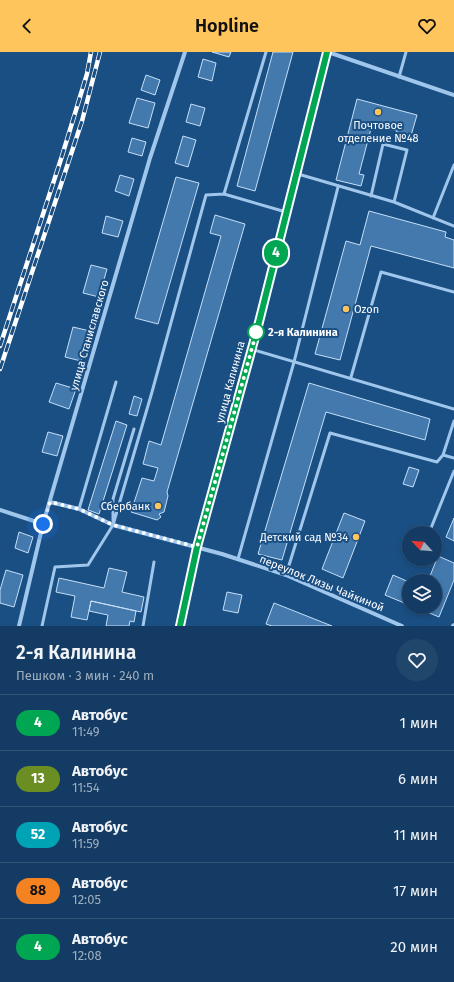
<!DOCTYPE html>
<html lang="ru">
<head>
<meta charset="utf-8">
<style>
	:root { --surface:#143b63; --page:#21466c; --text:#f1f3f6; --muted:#9dadbe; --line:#335578; --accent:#fec55c }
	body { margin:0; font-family:"Fira Sans",sans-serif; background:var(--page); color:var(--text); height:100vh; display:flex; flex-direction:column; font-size:15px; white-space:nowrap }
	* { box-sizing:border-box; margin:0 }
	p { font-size:13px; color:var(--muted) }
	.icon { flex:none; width:22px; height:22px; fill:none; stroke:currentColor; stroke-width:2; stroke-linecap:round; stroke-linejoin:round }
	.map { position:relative; height:574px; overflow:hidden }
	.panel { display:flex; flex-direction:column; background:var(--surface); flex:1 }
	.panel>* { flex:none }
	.badge { padding:0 8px; border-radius:13px; font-size:14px; line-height:26px }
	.needle { width:26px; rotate:296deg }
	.controls { position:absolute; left:402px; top:474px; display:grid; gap:8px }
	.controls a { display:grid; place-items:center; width:40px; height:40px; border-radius:50%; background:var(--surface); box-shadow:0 2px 6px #0003,0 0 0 1px var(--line); font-size:20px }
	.you { position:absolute; width:20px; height:20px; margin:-10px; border:3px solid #fff; border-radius:50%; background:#1a73e8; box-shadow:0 0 0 6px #1a73e833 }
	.map>.badge { position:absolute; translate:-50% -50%; box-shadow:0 0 0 2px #fff }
	.round { display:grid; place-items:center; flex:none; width:42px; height:42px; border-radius:21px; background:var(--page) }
	.headline { display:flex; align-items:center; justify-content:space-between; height:68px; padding:0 16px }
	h1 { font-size:19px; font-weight:600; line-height:30px }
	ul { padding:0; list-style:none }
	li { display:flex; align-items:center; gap:12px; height:56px; padding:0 16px; border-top:1px solid var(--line) }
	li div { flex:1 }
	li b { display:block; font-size:15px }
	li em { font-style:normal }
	li .badge { min-width:44px; font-weight:700; text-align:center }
	header { display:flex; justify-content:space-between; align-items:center; height:52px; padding:0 16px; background:var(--accent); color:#111; font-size:18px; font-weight:600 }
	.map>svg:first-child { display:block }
	.building { fill:#4379ad; stroke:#c5dff8 }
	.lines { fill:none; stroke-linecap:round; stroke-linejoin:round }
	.service { stroke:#a0c7eb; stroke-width:3 }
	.minor { stroke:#a0c7eb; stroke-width:4 }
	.primary { stroke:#e4f0ff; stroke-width:10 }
	.rail-casing { stroke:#fff; stroke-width:4.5 }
	.rail { stroke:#1a4f84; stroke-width:3; stroke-dasharray:9; stroke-linecap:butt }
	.line-casing { stroke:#fff; stroke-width:9 }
	.line { stroke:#00a651; stroke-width:6 }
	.walk { stroke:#fff; stroke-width:4; stroke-dasharray:0 7.2 }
	.poi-dot { fill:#fec55c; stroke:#1a4f84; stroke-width:1.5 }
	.stop-dot { fill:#fff; stroke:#00a651; stroke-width:2 }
	.labels { text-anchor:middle; stroke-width:4; stroke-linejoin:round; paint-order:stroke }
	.poi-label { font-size:11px; fill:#fff; stroke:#1a4f84; text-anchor:end }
	.stop-label { font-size:11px; font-weight:bold; fill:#fff; stroke:#1a4f84; text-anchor:start }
	.street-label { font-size:11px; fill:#fff; stroke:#1a4f84 }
</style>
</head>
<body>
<header><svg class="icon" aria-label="back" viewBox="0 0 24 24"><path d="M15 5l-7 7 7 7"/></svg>Hopline<svg class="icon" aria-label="heart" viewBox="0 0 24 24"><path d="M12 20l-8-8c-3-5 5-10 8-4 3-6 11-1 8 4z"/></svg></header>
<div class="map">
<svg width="454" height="574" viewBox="0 0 454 574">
	<rect width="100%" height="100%" fill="#1a4f84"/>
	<path class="building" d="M212 0H231L229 5Z
		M273 0H293L255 139 237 134Z
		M203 7 216 11 212 29 198 25Z
		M146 23 160 28 155 43 141 38Z
		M137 46 155 51 148 76 129 71Z
		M357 47 417 63 410 87 397 83V79L372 73 359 122 364 123 361 134 336 128Z
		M191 52 205 56 200 74 186 70Z
		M183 84 196 88 188 115 175 111Z
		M132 86 146 90 142 104 128 100Z
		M120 123 134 127 129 144 115 139Z
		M176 125 199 131 158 272 135 266Z
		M369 159 446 180 445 185 454 188V216L371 194 340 308 315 302 346 189 360 193Z
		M215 163 245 172 167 440 168 444 164 460 159 462 161 465 157 468 131 460 142 426 154 429 158 416 143 412 149 389 161 393 221 184 210 181Z
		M106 164 123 169 118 185 102 181Z
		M91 213 107 217 99 245 83 241Z
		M73 275 90 279 81 309 65 305Z
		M56 331 76 337 69 357 49 350Z
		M309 331 430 367 425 388 326 360 282 508 258 502Z
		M134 344 142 347 137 364 129 362Z
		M116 369 127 373 99 462 88 458Z
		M48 380 63 384 57 404 42 400Z
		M409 415 419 418 413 435 403 432Z
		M344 461 365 469 343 526 322 517Z
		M454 466V489L446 485Z
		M19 480 33 485 28 501 15 496Z
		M438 504 454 511V528L439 565 415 555H435V529H428Z
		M109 516 127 520 122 540 144 545 141 560 91 549 87 568 71 565 75 544 56 540 59 526 104 536Z
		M6 518 23 523 14 555 0 551V538Z
		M393 523 409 530V553L385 543Z
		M227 540 242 543 238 561 223 558Z
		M91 549 136 559 134 570 130 569 129 574H106L108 563 89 559Z
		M274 551 332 574H272L266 572Z"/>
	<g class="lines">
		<path class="service" d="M399 25 406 0
			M298 122 394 150 454 174
			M224 142 286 160
			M371 144 383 92 407 98 394 150
			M433 166 454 113
			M254 298 454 357
			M351 325 381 220 454 240
			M454 369 443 403 454 406
			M79 457 116 330
			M113 469V447L134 377
			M429 481 454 419
			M238 507 294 310 338 135
			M416 512 418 507
			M286 523 330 381 437 410 443 403
			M42 574 55 515 88 513 113 473 152 340 206 143 224 142 266 0
			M143 574 154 510"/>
		<path class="minor" d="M328 0 454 43
			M50 450 79 457 113 473 222 502 286 523 402 574
			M0 458 43 472
			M19 574 43 472 150 106 185 0
			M453 574 454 573"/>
		<path class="primary" d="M180 574 197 495 257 278 327 0"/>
		<g class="rail-casing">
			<path id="rail" d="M0 294 62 104 87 22 91 0
				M0 317 82 69 100 0"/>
		</g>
		<use href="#rail" class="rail"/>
	</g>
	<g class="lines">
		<g class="line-casing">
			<path id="line" d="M180 574 197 495 257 278 327 0"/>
		</g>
		<use href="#line" class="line"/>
		<path class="walk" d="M43 472 50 450 79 457 113 473 197 495 257 278 256 280"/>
	</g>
	<g class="poi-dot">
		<circle cx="378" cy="60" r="4"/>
		<circle cx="346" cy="257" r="4"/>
		<circle cx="158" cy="454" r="4"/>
		<circle cx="356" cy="485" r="4"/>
	</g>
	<circle class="stop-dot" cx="256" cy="280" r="8"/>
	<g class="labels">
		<g class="poi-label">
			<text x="378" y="77" text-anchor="middle">Почтовое<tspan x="378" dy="13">отделение №48</tspan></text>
			<text x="354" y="261" text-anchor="start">Ozon</text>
			<text x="150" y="458">Сбербанк</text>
			<text x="348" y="489">Детский сад №34</text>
		</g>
		<g class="stop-label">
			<text x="268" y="284">2-я Калинина</text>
		</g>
		<g class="street-label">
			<text transform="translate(89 283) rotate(-74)" y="4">улица Станиславского</text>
			<text transform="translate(230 330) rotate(-75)" y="4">улица Калинина</text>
			<text transform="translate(322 531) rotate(22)" y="4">переулок Лизы Чайкиной</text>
		</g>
	</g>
</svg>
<div class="controls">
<a><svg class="needle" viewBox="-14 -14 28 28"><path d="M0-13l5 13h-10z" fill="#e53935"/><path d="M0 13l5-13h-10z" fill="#9dadbe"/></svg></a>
<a><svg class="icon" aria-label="layers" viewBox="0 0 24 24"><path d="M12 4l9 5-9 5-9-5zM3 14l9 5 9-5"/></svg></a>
</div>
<div class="you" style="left:43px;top:472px"></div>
<b class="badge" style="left:276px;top:201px;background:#00a651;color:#fff">4</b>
</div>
<section class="panel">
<div class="headline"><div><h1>2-я Калинина</h1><p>Пешком · 3 мин · 240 m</p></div><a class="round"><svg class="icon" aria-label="heart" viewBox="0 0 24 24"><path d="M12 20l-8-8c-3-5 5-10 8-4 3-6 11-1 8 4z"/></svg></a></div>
<ul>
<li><span class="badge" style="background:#00a651;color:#fff">4</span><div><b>Автобус</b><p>11:49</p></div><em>1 мин</em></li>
<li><span class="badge" style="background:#6b8e23;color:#fff">13</span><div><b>Автобус</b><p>11:54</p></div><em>6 мин</em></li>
<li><span class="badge" style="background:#00a3b4;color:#fff">52</span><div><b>Автобус</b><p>11:59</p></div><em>11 мин</em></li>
<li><span class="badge" style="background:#f58220;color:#111">88</span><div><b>Автобус</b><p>12:05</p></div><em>17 мин</em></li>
<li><span class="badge" style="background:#00a651;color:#fff">4</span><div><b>Автобус</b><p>12:08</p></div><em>20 мин</em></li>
</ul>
</section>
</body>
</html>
